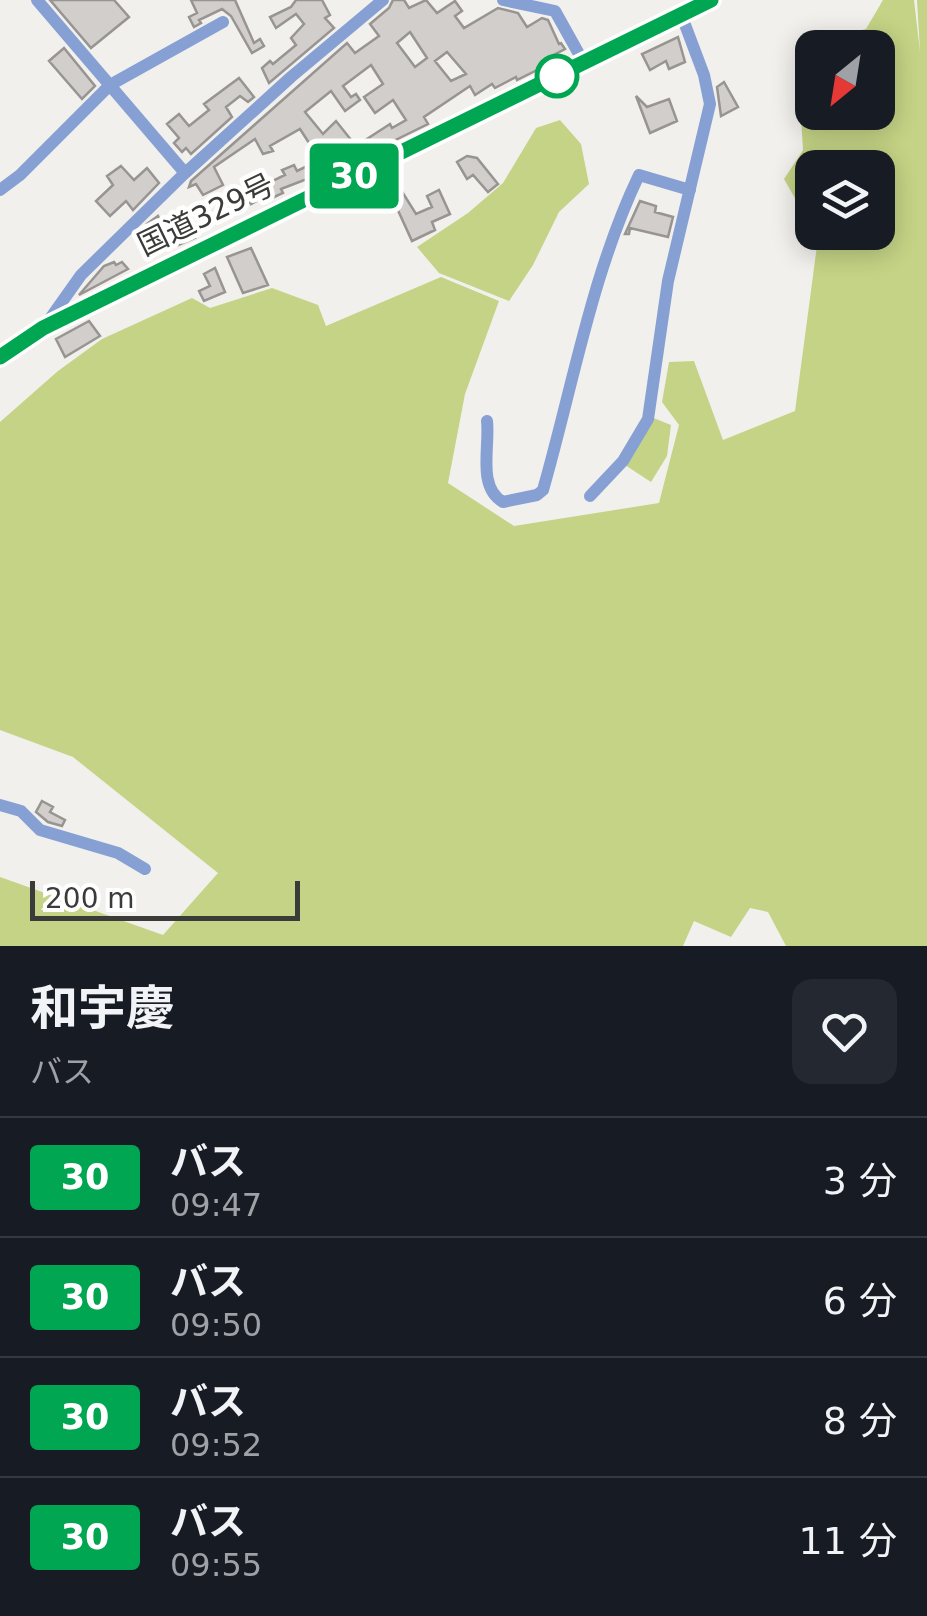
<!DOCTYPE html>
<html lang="ja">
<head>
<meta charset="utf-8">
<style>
	:root { --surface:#171b24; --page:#242831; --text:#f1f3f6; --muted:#9ea1a6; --line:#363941 }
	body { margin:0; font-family:"DejaVu Sans","Noto Sans JP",sans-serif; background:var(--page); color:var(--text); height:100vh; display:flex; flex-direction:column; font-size:38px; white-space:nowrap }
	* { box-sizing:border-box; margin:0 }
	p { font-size:32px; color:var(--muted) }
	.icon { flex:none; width:55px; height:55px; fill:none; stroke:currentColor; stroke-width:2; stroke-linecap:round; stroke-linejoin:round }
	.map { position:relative; height:946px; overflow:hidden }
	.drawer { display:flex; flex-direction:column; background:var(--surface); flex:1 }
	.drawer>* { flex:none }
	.badge { padding:0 20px; border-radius:8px; font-size:35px; line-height:65px }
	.needle { width:65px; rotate:210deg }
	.buttons { position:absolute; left:795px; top:30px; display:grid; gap:20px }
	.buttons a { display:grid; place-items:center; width:100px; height:100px; border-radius:20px; background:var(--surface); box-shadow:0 5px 25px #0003; font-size:50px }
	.scale { position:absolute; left:30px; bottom:25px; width:270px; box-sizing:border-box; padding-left:10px; border:5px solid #3b3b39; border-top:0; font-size:28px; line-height:35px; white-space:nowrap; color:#3b3b39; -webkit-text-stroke:8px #fff; paint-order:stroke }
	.map>.badge { position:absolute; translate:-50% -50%; box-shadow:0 0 0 5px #fff }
	.round { display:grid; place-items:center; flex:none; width:105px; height:105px; border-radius:20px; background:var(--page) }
	.head { display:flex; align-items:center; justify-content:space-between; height:170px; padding:0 30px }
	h1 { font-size:48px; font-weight:700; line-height:75px }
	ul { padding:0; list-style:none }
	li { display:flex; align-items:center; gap:30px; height:120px; padding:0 30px; border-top:2px solid var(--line) }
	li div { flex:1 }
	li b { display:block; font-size:38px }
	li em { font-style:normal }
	li .badge { min-width:110px; font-weight:700; text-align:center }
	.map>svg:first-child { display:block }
	.green { fill:#c4d385; fill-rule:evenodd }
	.building { fill:#d1cecc; stroke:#979492; stroke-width:2.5; fill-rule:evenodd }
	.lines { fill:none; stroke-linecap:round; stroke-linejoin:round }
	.minor { stroke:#86a0d4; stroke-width:12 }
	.highway { stroke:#0c3aa8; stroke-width:20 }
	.line-casing { stroke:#fff; stroke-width:22 }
	.line { stroke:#00a651; stroke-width:15 }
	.stop-dot { fill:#fff; stroke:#00a651; stroke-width:5 }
	.labels { text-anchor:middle; stroke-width:9; stroke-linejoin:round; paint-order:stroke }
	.street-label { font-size:30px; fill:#3b3b39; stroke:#fff }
</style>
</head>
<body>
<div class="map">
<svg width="927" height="946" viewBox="0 0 927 946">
	<rect width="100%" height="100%" fill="#f1f0ec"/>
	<path class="green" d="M883 0H914L920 52 917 0H927V946H786L768 912 750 908 731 937 694 921 683 946H0V877L163 935 218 873 73 757 0 730V422L58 371 102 339 192 298 210 308 272 288 318 305 326 326 441 277 499 301 465 394 448 483 514 526 659 503 679 425 662 402 669 362 694 361 723 440 795 411 818 238 815 233 878 232V168H812V228L784 179 803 150 799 85 804 43 866 29ZM812 48H878V112H812Z
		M560 120 581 144 589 184 559 212 533 265 509 301 439 273 417 247 468 213 503 183 536 128Z
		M651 417 671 425 667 456 651 482 625 465Z"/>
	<path class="building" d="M50 0H114L129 17 91 48Z
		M191 0H235L254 43 260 39 264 46 252 53 231 16 222 9 199 20 201 23 194 27 189 17 197 13Z
		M296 0H322L330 15 325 18 334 28 269 83 262 68 270 61 273 64 296 45 291 38 304 24 296 14 276 28 270 17 291 7Z
		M393 0H404L409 8 426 0 437 13 455 1 462 11 455 16 464 28 498 8 518 13 527 27 542 18 548 20 559 44 561 43 565 49 546 59 549 64 517 80 516 77 495 88 492 84 475 95 470 86 424 117 428 124 371 152 367 147 344 161 346 164 281 189 283 193 272 198 270 194 251 204 242 190 251 185 254 190 285 175 282 170 294 165 297 171 320 160 300 129 270 146 273 151 263 154 255 139 214 167 223 185 203 195 196 184 189 187 191 181 347 43 355 53 379 36 370 24 389 8ZM410 32 427 58 415 67 397 43ZM447 52 466 74 451 81 435 61ZM371 65 383 84 364 97 375 113 393 100 406 120 392 128 390 124 356 146 336 121 323 134 305 112 331 91 345 111 360 100 356 94 351 97 343 86Z
		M678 37 685 62 669 69 666 61 650 70 642 54Z
		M64 48 95 86 82 99 49 61Z
		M239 78 254 97 248 102 240 96 226 107 232 117 191 154 186 148 182 152 174 143 179 138 167 124 179 114 189 126 209 110 204 104Z
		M724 82 738 107 721 116 717 87Z
		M636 96 647 107 669 99 677 121 650 133Z
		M467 156 477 158 498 184 488 192 473 175 467 179 457 162Z
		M121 166 134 180 147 168 159 183 133 210 126 201 110 216 96 201 113 185 107 176Z
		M401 190 416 214 432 207 427 196 439 190 450 214 432 222 435 230 412 241 391 195Z
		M640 201 656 206 655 212 673 217 668 237 630 228 629 234H625Z
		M158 216 167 235 188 225 195 238 148 258 137 238 150 230 147 224Z
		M251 248 268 285 243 293 227 257Z
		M114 262 116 265 122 262 128 269 79 295 104 266Z
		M215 268 225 292 204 301 199 291 210 286 204 274Z
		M89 321 100 336 65 357 56 339Z
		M42 801 53 807 50 812 65 820 62 826 48 822 36 812Z"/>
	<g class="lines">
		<path class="minor" d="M37 0 185 173
			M503 0 555 11 584 63
			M0 190 20 175 110 85 223 22
			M47 323 81 275 184 174 291 77 383 0
			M487 421C490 447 477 487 503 502L537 495 543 490C573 385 592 273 639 175L690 190
			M590 496 623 461 648 419 668 281 710 104 704 75 681 14
			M0 805 21 811 40 830 118 853 145 869"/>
		<path class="highway" d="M0 357 43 328 711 0"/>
	</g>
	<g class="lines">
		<g class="line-casing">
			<path id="line" d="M0 357 43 328 711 0"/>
		</g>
		<use href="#line" class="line"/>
	</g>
	<circle class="stop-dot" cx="557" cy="76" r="20"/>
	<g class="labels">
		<g class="street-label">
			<text transform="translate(206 215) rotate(-26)" y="10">国道329号</text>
		</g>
	</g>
</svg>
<div class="buttons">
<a><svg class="needle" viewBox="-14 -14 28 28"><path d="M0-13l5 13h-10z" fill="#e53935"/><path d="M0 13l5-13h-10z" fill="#9ea1a6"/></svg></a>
<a><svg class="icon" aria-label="layers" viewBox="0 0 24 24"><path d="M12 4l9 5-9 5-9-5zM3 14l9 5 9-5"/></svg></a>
</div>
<div class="scale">200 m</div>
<b class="badge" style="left:354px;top:176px;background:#00a651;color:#fff">30</b>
</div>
<section class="drawer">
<div class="head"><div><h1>和宇慶</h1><p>バス</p></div><a class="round"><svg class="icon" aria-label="heart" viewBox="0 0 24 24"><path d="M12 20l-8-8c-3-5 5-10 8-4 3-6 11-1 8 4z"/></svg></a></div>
<ul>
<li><span class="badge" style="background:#00a651;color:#fff">30</span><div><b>バス</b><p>09:47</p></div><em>3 分</em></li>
<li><span class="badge" style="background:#00a651;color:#fff">30</span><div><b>バス</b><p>09:50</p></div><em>6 分</em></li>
<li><span class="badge" style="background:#00a651;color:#fff">30</span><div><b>バス</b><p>09:52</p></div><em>8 分</em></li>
<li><span class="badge" style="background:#00a651;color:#fff">30</span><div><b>バス</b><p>09:55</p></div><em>11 分</em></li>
</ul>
</section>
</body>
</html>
